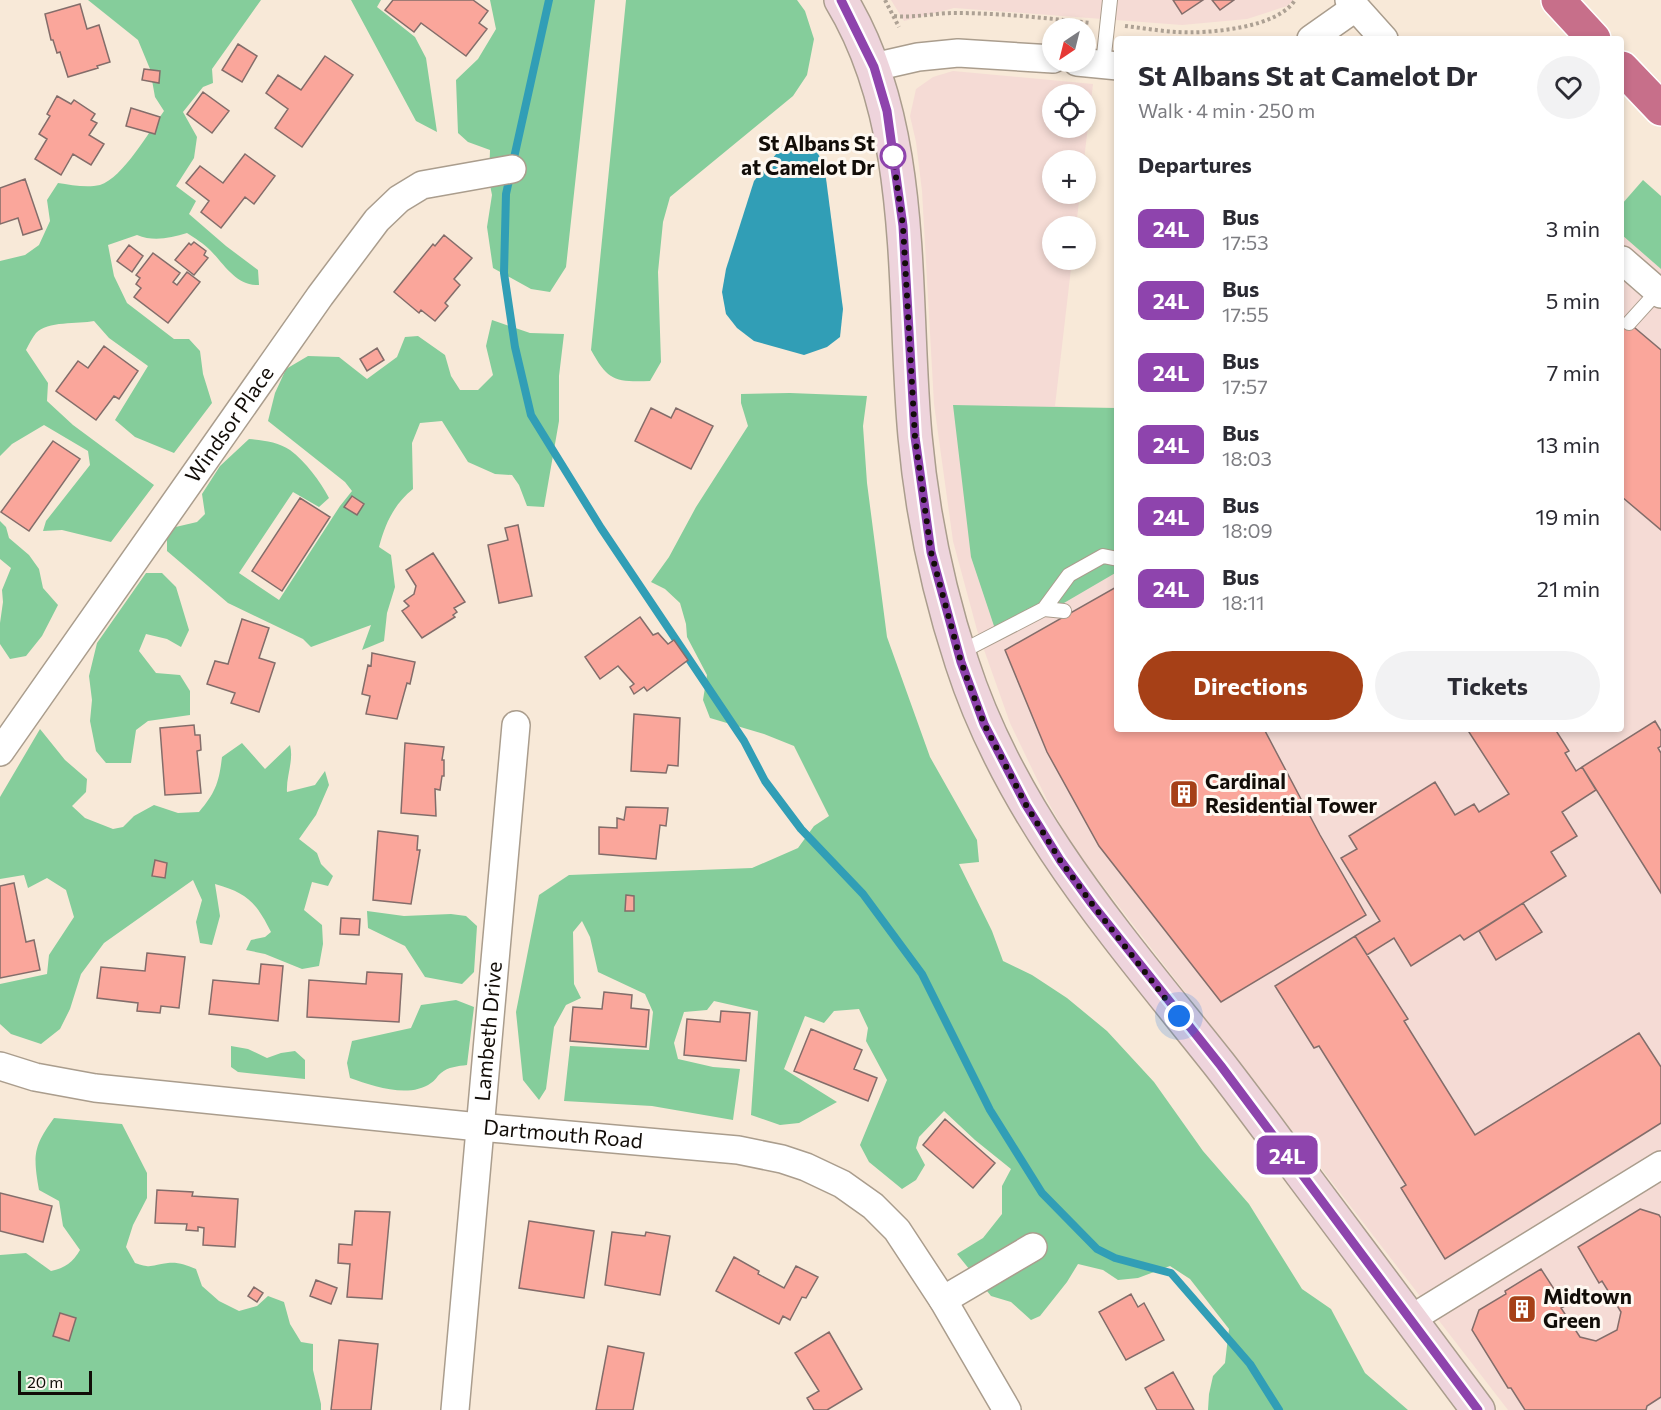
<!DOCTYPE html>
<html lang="en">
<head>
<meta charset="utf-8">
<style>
	:root { --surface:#fff; --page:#f2f2f3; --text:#2b2b33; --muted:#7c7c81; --accent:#a64017 }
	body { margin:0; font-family:Commissioner,sans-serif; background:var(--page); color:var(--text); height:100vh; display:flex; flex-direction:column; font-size:22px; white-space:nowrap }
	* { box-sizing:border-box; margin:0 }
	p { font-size:20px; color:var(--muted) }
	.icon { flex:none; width:33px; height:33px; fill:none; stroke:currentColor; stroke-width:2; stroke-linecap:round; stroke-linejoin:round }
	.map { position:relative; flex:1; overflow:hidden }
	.details { position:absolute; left:1114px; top:36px; width:510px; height:696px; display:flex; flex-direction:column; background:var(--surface); border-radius:6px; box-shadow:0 3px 9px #0003 }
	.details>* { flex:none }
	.badge { padding:0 12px; border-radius:9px; font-size:21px; line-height:39px }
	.needle { width:39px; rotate:215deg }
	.buttons { position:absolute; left:1042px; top:18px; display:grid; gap:12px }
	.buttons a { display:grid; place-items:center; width:54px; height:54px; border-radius:50%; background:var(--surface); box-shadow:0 3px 9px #0003; font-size:30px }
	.scale { position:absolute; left:18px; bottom:15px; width:74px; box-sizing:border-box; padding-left:6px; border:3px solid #120d08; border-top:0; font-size:16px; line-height:21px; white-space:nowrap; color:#120d08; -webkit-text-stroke:4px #fef8f1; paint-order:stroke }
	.you { position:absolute; width:30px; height:30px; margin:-15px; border:4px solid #fff; border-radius:50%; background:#1a73e8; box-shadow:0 0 0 9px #1a73e833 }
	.map>.badge { position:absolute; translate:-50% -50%; box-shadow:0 0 0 3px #fff }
	h2 { padding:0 24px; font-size:22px; line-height:54px }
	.round { display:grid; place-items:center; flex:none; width:63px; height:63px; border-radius:32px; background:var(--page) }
	.headline { display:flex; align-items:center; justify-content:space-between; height:102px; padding:0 24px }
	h1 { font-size:28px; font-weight:700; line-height:45px }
	.action { display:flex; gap:12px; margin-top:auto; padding:12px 24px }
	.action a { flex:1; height:69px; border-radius:36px; background:var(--accent); color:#fff; font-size:24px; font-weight:700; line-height:69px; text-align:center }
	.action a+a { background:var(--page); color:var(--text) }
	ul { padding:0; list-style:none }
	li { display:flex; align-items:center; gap:18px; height:72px; padding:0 24px }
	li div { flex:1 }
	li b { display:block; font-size:22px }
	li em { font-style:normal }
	li .badge { min-width:66px; font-weight:700; text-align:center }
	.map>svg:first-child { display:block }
	.commercial { fill:#f5dbd5; fill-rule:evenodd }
	.forest { fill:#85cd9b }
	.water { fill:#319eb6 }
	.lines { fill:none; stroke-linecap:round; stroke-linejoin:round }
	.stream { stroke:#319eb6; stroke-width:8 }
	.building { fill:#faa69b; stroke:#836d6a; stroke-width:1.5 }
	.lane-casing { stroke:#aa9d8d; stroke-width:16 }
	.street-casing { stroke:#aa9d8d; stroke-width:30 }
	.secondary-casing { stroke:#aa9d8d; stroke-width:36 }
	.highway-casing { stroke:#fff; stroke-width:36 }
	.path { stroke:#ada194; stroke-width:4; stroke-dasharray:3 3; stroke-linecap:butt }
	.lane { stroke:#fff; stroke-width:14 }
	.street { stroke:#fff; stroke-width:27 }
	.secondary { stroke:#eed4dc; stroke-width:33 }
	.highway { stroke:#c76f8a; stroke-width:33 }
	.line-casing { stroke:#fff; stroke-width:14 }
	.line { stroke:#8e44ad; stroke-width:9 }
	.walk { stroke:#120d08; stroke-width:6; stroke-dasharray:0 10.8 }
	.stop-dot { fill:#fff; stroke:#8e44ad; stroke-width:3 }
	.labels { text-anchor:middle; stroke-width:6; stroke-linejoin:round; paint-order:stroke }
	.stop-label { font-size:21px; font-weight:bold; fill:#120d08; stroke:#fef8f1; text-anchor:end }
	.street-label { font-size:21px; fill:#120d08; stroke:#fef8f1 }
	.poi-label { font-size:21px; font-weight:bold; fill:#120d08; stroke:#fef8f1; text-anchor:start }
</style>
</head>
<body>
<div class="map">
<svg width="1661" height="1410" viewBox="0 0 1661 1410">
	<rect width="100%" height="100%" fill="#f8e9d8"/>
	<path class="commercial" d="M891 0H1294L1287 6 1247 19 1182 25 954 8 904 21Z
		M953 71 1093 84 1084 160H1053V194H1080L1076 226H1053V260H1072L1055 406 1117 410 1118 729H1622V235L1661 269V1410H1508L1073 847 1047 800 1010 723 977 630 953 541 934 404 922 191 916 142 910 116 916 89 933 77ZM1053 94H1086V128H1053Z"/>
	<path class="forest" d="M88 0H261L212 69 213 83 203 87 183 112 197 137 194 158 176 186 196 201 189 214 226 246 258 270 259 285C236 286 225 265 210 250 204 244 195 238 187 233 170 238 154 242 137 235L108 245 114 276 127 303 174 339H189L200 351 203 374 212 403 174 453 135 437 115 420 148 366 109 338 94 321C78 324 47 321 36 333 32 338 29 344 26 350L48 383 47 401 73 425 154 485 111 542 62 530 43 531 46 521 90 465 88 451 44 425 12 444 0 456V261L25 255 39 245 50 221 47 200 58 183C71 185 87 188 100 185 123 178 150 130 164 111L155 97 150 69 138 40Z
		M351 0H381L377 7 415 37 426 58 437 132 416 121Z
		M490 0H595L566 267 550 292 531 289 493 268 487 227 492 195 489 180 490 150 468 142 458 133 456 80 478 59 496 29Z
		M626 0H797L805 11 814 39 807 75 793 96 670 197 663 222 658 272 661 362 650 381C615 382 608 381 591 350Z
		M1643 180 1661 196V269L1622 235V204Z
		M492 320 530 333 564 334 559 376V421L544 507 527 506 519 485 512 475 495 474 468 462 442 421 420 423 412 443 413 489C394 504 385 524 379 547L391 555 395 587 387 613 384 641 362 650 371 625 311 647 303 639 228 603 167 551V529L197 522 205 514 202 494 220 466 249 439C262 440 279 442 290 450 306 462 320 481 329 498L319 507 293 492 239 573 279 600 340 506 352 491 345 482 268 421 275 393 286 369 308 356 339 357 367 379 397 357 405 337 418 336 445 355 451 376 460 390H478L493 375 486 346Z
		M790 393 867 396 863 426 867 483 887 637 930 757 977 840 979 862 959 864 992 931 1003 961 1032 975 1067 998 1107 1031 1154 1082 1203 1151 1249 1204 1302 1289 1331 1309 1365 1373 1408 1410H1208L1209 1394 1213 1376 1225 1363 1229 1329 1190 1279 1170 1266 1138 1278 1118 1280 1103 1270 1078 1264 1067 1282 1040 1316 1031 1320 1011 1302 991 1296 957 1254 983 1238 1002 1214V1186L1011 1169 975 1140 944 1111 919 1137 916 1148 925 1165 916 1180 902 1189 869 1162 860 1145 887 1080 866 1041 868 1028 859 1009 834 1011 824 1023 805 1016 784 1069 837 1102 799 1123 780 1125 751 1115 758 1011 714 1001 707 1010 684 1012 674 1043 678 1059 713 1067 740 1069 733 1120 652 1106 564 1101 570 1046 649 1050 653 1012 645 994 598 972 590 937 582 921 573 932 574 984 581 998 566 1005 554 1027 546 1089 539 1100 523 1080 516 1012 539 895 569 875 752 868 798 848 814 826 829 816 794 746 764 734 710 718 703 700 707 675 687 637 686 624 680 603 665 589 651 582 669 557 696 507 748 426 741 403V394Z
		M953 405 1117 408V572L999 641 971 557Z
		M0 521 6 527 9 538 29 555 39 569 43 588 58 605 42 636 26 656 10 659 0 644V623L3 602 2 590 11 568 0 559Z
		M146 573H162L176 587 189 630 181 647 167 639 146 634 139 651 156 673 180 675 190 691V715L148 721 136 730 131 763H106L96 751 90 721 92 700 89 676 97 643Z
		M40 729 65 760 87 779 86 792 72 806 85 818 113 829 123 827 134 816 154 805 178 813 199 812C216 792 219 782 222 757L242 743 265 769 290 745C294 761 286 776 287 792L315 785 325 771 329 785 316 815 299 839 317 853 321 864 333 876 328 886 312 882 304 910 322 925 323 944 319 966 302 969 265 954 246 950 251 940 265 937 271 932C256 902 247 893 215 884L220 916 212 945 200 943 196 922 202 900 193 880 104 943 81 974 70 1009 60 1029 41 1044 11 1034 0 1024V984L47 974 49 955 74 917 66 890 47 878 28 888 24 875 0 879V797Z
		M367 911 404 916 451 914 466 916 477 926 474 972 462 984 425 977 405 946 368 928Z
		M456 1000 474 1007 467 1065C458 1066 448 1067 441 1073 437 1076 435 1081 431 1083 409 1099 373 1086 350 1078L347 1063 352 1041 411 1028 421 1005Z
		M231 1046 248 1049 267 1058 281 1053 295 1051 305 1060V1079L238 1072 231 1067Z
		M54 1118 122 1124 147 1173V1198L133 1225 126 1247 135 1263C152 1269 151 1265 168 1263 178 1262 186 1265 196 1269L202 1286 219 1301 239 1311 257 1306 268 1296 284 1302 290 1324 301 1342 313 1344V1370L321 1404V1410H0V1255L26 1253 51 1271C65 1268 73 1262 80 1250L63 1226 59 1201 39 1190C33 1155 33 1147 54 1118Z"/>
	<path class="water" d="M799 140 812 145 824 163 843 309 840 337 827 347 804 355 754 341 737 328 726 314 722 292 726 269 754 181 786 142Z"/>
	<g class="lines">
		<path class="stream" d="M549 0 506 194 504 273 515 347 531 415 601 528 744 741 765 781 801 829 863 894 922 974 990 1110 1042 1193 1097 1249 1115 1258 1171 1273 1250 1364 1279 1410"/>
	</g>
	<path class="building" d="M393 0H473L488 11 479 23 487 29 466 56 421 23 414 32 385 10Z
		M1173 0H1203L1182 14Z
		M1212 0H1234L1220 10Z
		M80 4 87 29 99 25 110 62 97 66 98 68 68 77 60 52 57 53 53 40H51L45 14Z
		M238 44 257 56 242 82 222 70Z
		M325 56 353 75 302 147 275 128 288 109 266 93 278 75 301 90Z
		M144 69 160 71 159 83 142 80Z
		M203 92 229 111 212 133 187 114Z
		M57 96 71 104 74 100 95 114 91 120 97 123 89 135 104 144 91 165 73 154 61 175 35 159 47 139 39 134 50 116 47 114Z
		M131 108 160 117 155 134 126 126Z
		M245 154 275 176 254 204 245 197 221 228 201 212 209 201 186 183 200 166 223 183Z
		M25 179 42 229 23 235 18 218 0 224V188Z
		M444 235 472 258 454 279 460 285 445 303 448 306 435 321 421 310 419 313 394 292 433 244 435 246Z
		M194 242 206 251 204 255 208 258 194 275 175 260 189 243 191 245Z
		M129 245 143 256 132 272 117 261Z
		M153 253 180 273 173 282 177 285 187 272 200 282 168 323 134 297 141 288 136 284 140 278 136 275Z
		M1622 317 1661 350V530L1622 497Z
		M104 346 138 371 119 399 114 396 96 420 56 391 78 361 88 368Z
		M377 348 384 360 367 371 360 359Z
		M651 408 671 418 676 408 713 426 691 469 635 441Z
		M53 441 80 459 29 531 1 512Z
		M352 496 364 504 357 515 344 507Z
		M300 498 330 517 282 591 252 571Z
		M518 525 532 596 499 603 488 545 508 540 505 528Z
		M433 553 465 602 454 608 457 612 453 615 455 617 422 638 402 611 409 606 404 601 414 594 416 586 406 570Z
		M1118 586V729H1264L1320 835 1366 915 1221 1002 1099 846 1047 752 1005 650Z
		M640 617 653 635 658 633 668 644 674 640 688 660 647 691 644 687 634 694 630 687 634 684 618 666 600 679 585 657Z
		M242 619 269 628 259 658 275 663 259 712 231 703 235 693 207 684 215 661 228 664Z
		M372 653 415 662 410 684 407 683 397 719 366 714 370 696 362 694 368 665 371 666Z
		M634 714 680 718 678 766 668 765 666 773 631 771Z
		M1655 721 1661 731V746L1658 748 1661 753V893L1582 767Z
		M194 725 195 735H200L201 750 197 751 201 793 165 795 160 728Z
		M1467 729H1555L1569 751 1565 753 1576 771 1582 767 1596 790 1562 812 1577 836 1551 852 1566 876 1464 940 1460 935 1411 966 1394 938 1367 955 1355 936 1380 921 1341 858 1357 849 1349 836 1435 782 1455 815 1474 804 1479 812 1509 794Z
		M405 743 444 747 442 760H444V776H442L440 790 435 789 436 816 401 813Z
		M626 807 668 808 666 826 660 825 656 859 599 854V827L617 828V818L624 820Z
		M378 831 418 836 417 850H420L411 904 373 900Z
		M155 860 167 863 165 878 152 876Z
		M14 883 26 942 34 940 40 970 0 978V886Z
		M626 895 634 896V911H625Z
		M1523 903 1542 932 1496 960 1479 931Z
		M341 918 360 919 359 935 340 934Z
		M1355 936 1408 1019 1404 1021 1475 1135 1639 1033 1661 1067V1123L1445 1259 1401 1188 1406 1185 1319 1046 1314 1048 1275 986Z
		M147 953 185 957 179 1008 161 1006 160 1013 137 1011 138 1003 97 998 101 967 145 971Z
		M261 964 283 966 278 1021 209 1014 213 980 259 984Z
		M367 972 402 974 399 1022 307 1017 309 980 366 984Z
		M604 992 632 995 631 1008 649 1010 646 1047 570 1041 573 1007 602 1009Z
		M721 1011 750 1013 746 1061 684 1055 687 1019 720 1022Z
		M811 1029 862 1050 854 1069 877 1078 868 1101 794 1071Z
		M945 1119 995 1163 973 1188 923 1145Z
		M157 1190 193 1192 192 1196 238 1199 235 1247 203 1245 204 1228 198 1227V1231L186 1230 187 1224 155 1223Z
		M0 1193 52 1206 43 1242 0 1231Z
		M1640 1209 1659 1215 1661 1218V1397L1647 1406 1646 1410H1525L1511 1388H1508L1472 1330 1479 1310 1506 1294 1505 1291 1541 1269 1565 1306 1561 1308 1580 1337 1596 1341 1617 1330 1621 1312 1602 1281 1599 1283 1578 1247Z
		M355 1211 390 1212 382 1299 347 1297 350 1264 338 1263 339 1244 352 1245Z
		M529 1221 594 1231 584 1298 519 1288Z
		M612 1232 645 1236 646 1232 670 1236 660 1295 605 1285Z
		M734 1257 759 1271 758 1274 784 1288 796 1266 818 1277 806 1298 802 1297 790 1320 783 1316 779 1324 716 1291Z
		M316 1280 337 1288 331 1304 310 1296Z
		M254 1287 263 1293 257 1302 248 1296Z
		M1131 1294 1138 1307 1144 1303 1164 1340 1126 1360 1099 1312Z
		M60 1313 76 1318 69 1341 53 1336Z
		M829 1332 862 1389 827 1410H814L807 1398 819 1391 795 1353Z
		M339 1340 378 1344 371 1410H331Z
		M608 1346 644 1353 633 1410H596Z
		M1173 1372 1194 1410H1157L1145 1388Z"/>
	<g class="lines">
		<g class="lane-casing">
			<path id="lane" d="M1103 64 1110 0
				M1629 323 1658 291
				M1044 609 1069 575 1103 556 1118 559
				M959 653 1044 609 1064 611"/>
		</g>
		<g class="street-casing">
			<g id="street">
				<path d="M1349 0 1384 39"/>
				<path d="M1311 39 1355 8"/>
				<path d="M1077 62 1118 66"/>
				<path d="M874 67 918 57 958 53 1053 59"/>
				<path d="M1622 260 1661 294"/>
				<path id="s1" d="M0 752 320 296 377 220 399 199 422 185 512 169"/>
				<path id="s2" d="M0 1066 35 1077 95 1088 479 1127 738 1150 782 1159 806 1167 842 1184 873 1206 897 1230 943 1300 1007 1410"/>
				<path d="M943 1300 1033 1247"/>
				<path d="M1411 1319 1661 1165"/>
				<path id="s3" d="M455 1410 516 725"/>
			</g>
		</g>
		<g class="secondary-casing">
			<path id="secondary" d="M841 0C918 127 902 294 915 436 922 513 938 590 962 663 1012 818 1120 939 1219 1064 1247 1100 1274 1137 1301 1173 1360 1252 1419 1330 1478 1410"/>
		</g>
		<g class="highway-casing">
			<path id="highway" d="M1558 0 1594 39
				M1622 68 1661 109"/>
		</g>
		<path class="path" d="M885 0 899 27
			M894 16C915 18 935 13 955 13 1000 13 1046 18 1091 23
			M1125 26C1142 28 1160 31 1177 32 1208 34 1278 28 1295 0"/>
		<use href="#lane" class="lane"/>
		<use href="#street" class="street"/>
		<use href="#secondary" class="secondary"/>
		<use href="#highway" class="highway"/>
	</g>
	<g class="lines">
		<g class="line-casing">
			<path id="line" d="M841 0 874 67 887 111 903 226 915 437 931 552 961 662 984 724 1026 805 1060 860 1092 904 1221 1066 1478 1410"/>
		</g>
		<use href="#line" class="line"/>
		<path class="walk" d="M893 156 903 226 915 437 931 552 961 662 984 724 1026 805 1060 860 1092 904 1179 1016"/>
	</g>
	<defs>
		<g id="building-square" transform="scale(1.5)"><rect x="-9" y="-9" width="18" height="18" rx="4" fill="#a64017" stroke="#fef8f1"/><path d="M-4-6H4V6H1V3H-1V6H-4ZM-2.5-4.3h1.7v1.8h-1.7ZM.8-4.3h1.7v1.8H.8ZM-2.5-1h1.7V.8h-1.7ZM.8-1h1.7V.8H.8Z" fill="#fff"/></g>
	</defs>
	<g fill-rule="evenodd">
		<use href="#building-square" x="1184" y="794"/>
		<use href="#building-square" x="1522" y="1309"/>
	</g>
	<circle class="stop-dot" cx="893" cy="156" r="12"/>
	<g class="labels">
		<g class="stop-label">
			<text x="875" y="151">St Albans St<tspan x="875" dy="24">at Camelot Dr</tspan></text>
		</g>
		<g class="street-label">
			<text dy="7" stroke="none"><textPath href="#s1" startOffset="400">Windsor Place</textPath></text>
			<text dy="7" stroke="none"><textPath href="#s3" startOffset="380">Lambeth Drive</textPath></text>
			<text dy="7" stroke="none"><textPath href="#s2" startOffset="568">Dartmouth Road</textPath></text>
		</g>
		<g class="poi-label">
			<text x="1205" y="789">Cardinal<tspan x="1205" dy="24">Residential Tower</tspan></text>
			<text x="1543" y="1304">Midtown<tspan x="1543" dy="24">Green</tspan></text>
		</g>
	</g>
</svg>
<div class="buttons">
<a><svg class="needle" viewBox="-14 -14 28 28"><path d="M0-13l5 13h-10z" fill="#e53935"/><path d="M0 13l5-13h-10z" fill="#7c7c81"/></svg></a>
<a><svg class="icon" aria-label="locate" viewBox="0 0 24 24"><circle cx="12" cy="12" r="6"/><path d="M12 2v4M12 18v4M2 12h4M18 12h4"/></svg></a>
<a>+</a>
<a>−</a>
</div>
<div class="scale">20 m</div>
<div class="you" style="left:1179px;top:1016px"></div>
<b class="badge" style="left:1287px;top:1155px;background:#8e44ad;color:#fff">24L</b>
<section class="details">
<div class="headline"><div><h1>St Albans St at Camelot Dr</h1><p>Walk · 4 min · 250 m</p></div><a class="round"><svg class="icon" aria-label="heart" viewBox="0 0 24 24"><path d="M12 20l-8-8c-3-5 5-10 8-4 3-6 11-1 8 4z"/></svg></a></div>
<h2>Departures</h2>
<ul>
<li><span class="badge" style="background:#8e44ad;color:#fff">24L</span><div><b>Bus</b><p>17:53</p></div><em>3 min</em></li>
<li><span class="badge" style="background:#8e44ad;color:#fff">24L</span><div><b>Bus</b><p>17:55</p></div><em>5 min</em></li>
<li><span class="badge" style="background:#8e44ad;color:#fff">24L</span><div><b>Bus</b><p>17:57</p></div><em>7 min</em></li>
<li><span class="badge" style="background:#8e44ad;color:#fff">24L</span><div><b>Bus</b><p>18:03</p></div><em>13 min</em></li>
<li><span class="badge" style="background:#8e44ad;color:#fff">24L</span><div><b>Bus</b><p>18:09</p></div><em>19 min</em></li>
<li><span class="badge" style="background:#8e44ad;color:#fff">24L</span><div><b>Bus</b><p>18:11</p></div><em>21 min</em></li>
</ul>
<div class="action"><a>Directions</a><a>Tickets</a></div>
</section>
</div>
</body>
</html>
